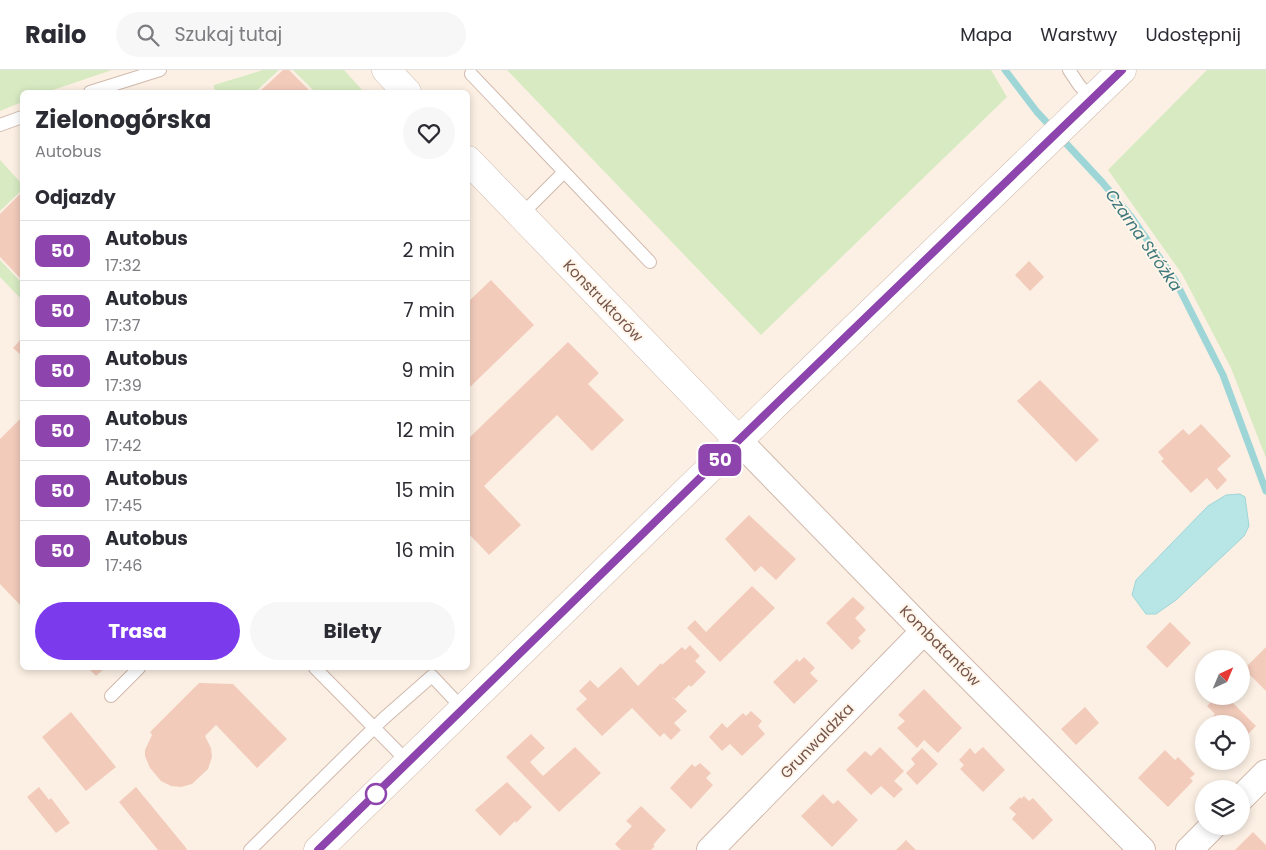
<!DOCTYPE html>
<html lang="pl">
<head>
<meta charset="utf-8">
<style>
	:root { --surface:#fff; --page:#f7f7f7; --text:#2b2b33; --muted:#7c7c81; --line:#e1e1e2; --accent:#7c3aed }
	body { margin:0; font-family:Poppins,sans-serif; background:var(--page); color:var(--text); height:100vh; display:flex; flex-direction:column; font-size:19px; white-space:nowrap }
	* { box-sizing:border-box; margin:0 }
	p { font-size:16px; color:var(--muted) }
	.icon { flex:none; width:28px; height:28px; fill:none; stroke:currentColor; stroke-width:2; stroke-linecap:round; stroke-linejoin:round }
	.map { position:relative; flex:1; overflow:hidden }
	.side { position:absolute; left:20px; top:20px; width:450px; height:580px; display:flex; flex-direction:column; background:var(--surface); border-radius:8px; box-shadow:0 2px 8px #0003 }
	.side>* { flex:none }
	.badge { padding:0 10px; border-radius:8px; font-size:18px; line-height:32px }
	.needle { width:32px; rotate:44deg }
	.fabs { position:absolute; left:1195px; top:580px; display:grid; gap:10px }
	.fabs a { display:grid; place-items:center; width:55px; height:55px; border-radius:50%; background:var(--surface); box-shadow:0 2px 8px #0003; font-size:25px }
	.map>.badge { position:absolute; translate:-50% -50%; box-shadow:0 0 0 2px #fff }
	h2 { padding:0 15px; font-size:19px; line-height:45px }
	.round { display:grid; place-items:center; flex:none; width:52px; height:52px; border-radius:26px; background:var(--page) }
	.summary { display:flex; align-items:center; justify-content:space-between; height:85px; padding:0 15px }
	h1 { font-size:24px; font-weight:700; line-height:38px }
	.cta { display:flex; gap:10px; margin-top:auto; padding:10px 15px }
	.cta a { flex:1; height:58px; border-radius:30px; background:var(--accent); color:#fff; font-size:20px; font-weight:700; line-height:58px; text-align:center }
	.cta a+a { background:var(--page); color:var(--text) }
	ul { padding:0; list-style:none }
	li { display:flex; align-items:center; gap:15px; height:60px; padding:0 15px; border-top:1px solid var(--line) }
	li div { flex:1 }
	li b { display:block; font-size:19px }
	li em { font-style:normal }
	li .badge { min-width:55px; font-weight:700; text-align:center }
	header { display:flex; align-items:center; gap:30px; box-sizing:border-box; height:70px; padding:0 25px; background:var(--surface); border-bottom:1px solid var(--line) }
	header strong { font-size:24px }
	nav { display:flex; gap:28px; margin-inline-start:auto; font-size:18px }
	.search { width:350px; height:45px; background:var(--page); display:flex; align-items:center; gap:12px; box-sizing:border-box; padding:0 18px; border-radius:28px; color:var(--muted); font-size:19px }
	.map>svg:first-child { display:block }
	.green { fill:#d7eac2 }
	.water { fill:#b8e5e6; stroke:#9ed6d8 }
	.lines { fill:none; stroke-linecap:round; stroke-linejoin:round }
	.stream { stroke:#9ed6d8; stroke-width:7 }
	.building { fill:#f2cbbb }
	.service-casing { stroke:#d0b9ad; stroke-width:14 }
	.minor-casing { stroke:#d0b9ad; stroke-width:28 }
	.tertiary-casing { stroke:#d0b9ad; stroke-width:29 }
	.service { stroke:#fff; stroke-width:12 }
	.minor { stroke:#fff; stroke-width:26 }
	.tertiary { stroke:#fff; stroke-width:28 }
	.line-casing { stroke:#fff; stroke-width:11 }
	.line { stroke:#8e44ad; stroke-width:8 }
	.stop-dot { fill:#fff; stroke:#8e44ad; stroke-width:2.5 }
	.labels { text-anchor:middle; stroke-width:4; stroke-linejoin:round; paint-order:stroke }
	.street-label { font-size:15px; fill:#755449; stroke:#fff5ea }
	.water-label { font-size:16px; font-style:italic; fill:#3c787b; stroke:#fff5ea }
</style>
</head>
<body>
<header>
<strong>Railo</strong>
<div class="search"><svg class="icon" aria-label="search" viewBox="0 0 24 24"><circle cx="10" cy="10" r="6"/><path d="M15 15l6 6"/></svg>Szukaj tutaj</div>
<nav><a>Mapa</a><a>Warstwy</a><a>Udostępnij</a></nav>
</header>
<div class="map">
<svg width="1266" height="780" viewBox="0 0 1266 780">
	<rect width="100%" height="100%" fill="#fcf0e4"/>
	<path class="green" d="M0 0H112L47 22H22V32L0 41Z
		M263 0H279L255 22H218L214 19V15Z
		M293 0H344L364 22H315Z
		M507 0H991L1007 27 761 265Z
		M1207 0H1266V388L1231 298 1182 204 1108 100Z
		M0 90 22 114V120L0 141Z
		M0 190 22 213V230L0 207Z"/>
	<path class="water" d="M1240 424 1245 427 1249 456 1244 466 1176 530 1156 544H1146L1132 525 1136 510 1208 436 1226 425Z"/>
	<g class="lines">
		<path class="stream" d="M1005 0 1037 42 1054 60
			M1061 68 1102 112 1132 148 1175 210 1223 305 1266 421"/>
	</g>
	<path class="building" d="M283 0H289L311 22H259Z
		M22 122V210L0 187V144Z
		M1029 191 1044 207 1030 221 1015 205Z
		M491 210 534 255 468 319V232Z
		M22 268V286L13 278Z
		M568 272 599 303 588 314 624 350 592 381 557 345 484 416 521 455 489 485 468 463V369Z
		M1040 310 1099 370 1076 392 1017 331Z
		M22 347V537L0 514V369Z
		M1201 354 1231 386 1217 399 1227 410 1217 420 1207 408 1191 423 1161 391 1164 389 1158 382 1183 359 1189 365Z
		M749 445 796 489 776 510 761 496 755 502 725 469Z
		M752 516 775 538 720 592 687 558 695 550 706 562Z
		M853 527 865 538 855 548 866 560 858 568 861 571 852 580 826 553Z
		M1170 552 1191 573 1167 598 1146 577Z
		M690 575 700 586 695 591 706 602 691 617 689 615 675 629 670 625 687 641 674 653 681 660 671 670 664 663 660 667 632 638 602 666 576 639 587 629 579 621 590 610 598 618 621 597 638 616 661 593 662 595 682 577 685 580Z
		M1266 577V621L1244 599Z
		M804 587 815 598 810 603 818 611 794 634 773 612 797 589 799 592Z
		M88 598H105L96 606Z
		M199 613 233 614 287 669 257 698 216 655 205 666 211 678 212 687 208 699 192 714 181 717 171 716 161 711 150 698 145 686V680L152 665 150 662Z
		M924 619 962 658 938 683 924 670 917 678 897 658 905 651 898 645Z
		M1217 626H1226L1256 656 1241 671V654H1206L1215 644 1207 636Z
		M1085 637 1099 653 1076 675 1061 659Z
		M751 641 762 651 758 656 765 664 742 686 730 674 722 681 709 667 722 653 727 658 743 643 746 646Z
		M71 642 116 697 86 721 42 667Z
		M531 664 545 678 530 692 543 706 575 677 601 703 559 742 506 687Z
		M880 677 904 701 894 711 903 719 894 728 881 716 871 725 846 700 865 681 871 686Z
		M983 677 1005 700 983 722 960 699 964 695 959 690 970 678 975 684Z
		M922 678 938 694 917 715 906 703 915 694 911 689Z
		M1165 680 1175 690 1178 687 1195 704 1190 708 1193 711 1168 737 1138 708Z
		M700 693 711 703 706 708 713 715 691 739 670 718 692 694 695 697Z
		M507 712 532 737 516 753 515 751 500 766 475 740Z
		M39 717 49 730 51 728 70 753 56 763 27 727Z
		M136 717 187 779 186 780H158L119 732Z
		M823 724 833 734 838 730 858 750 832 777 801 746Z
		M1024 726 1029 731 1033 728 1053 750 1033 770 1012 749 1016 744 1009 738 1020 727 1021 729Z
		M641 736 666 760 653 775 655 776 651 780H621L615 774 632 756 626 751Z
		M1253 762 1266 775V780H1235Z
		M906 770 916 780H896Z"/>
	<g class="lines">
		<g class="service-casing">
			<path id="service" d="M1069 0 1079 15 1092 29
				M471 4 650 192
				M90 22 160 0
				M0 55 22 47
				M520 146 564 102
				M315 598 408 692
				M111 626 139 598
				M250 780 383 649 432 606 463 639"/>
		</g>
		<g class="minor-casing">
			<path id="minor" d="M739 371 924 561 1142 780
				M1241 728 1266 703
				M710 780 924 561
				M1189 780 1213 756"/>
		</g>
		<g class="tertiary-casing">
			<path id="tertiary" d="M386 0 407 22
				M468 90 739 371
				M318 780 778 332 1122 0"/>
		</g>
		<use href="#service" class="service"/>
		<use href="#minor" class="minor"/>
		<use href="#tertiary" class="tertiary"/>
	</g>
	<g class="lines">
		<g class="line-casing">
			<path id="line" d="M318 780 778 332 1122 0"/>
		</g>
		<use href="#line" class="line"/>
	</g>
	<circle class="stop-dot" cx="376" cy="724" r="10"/>
	<g class="labels">
		<g class="street-label">
			<text transform="translate(603 231) rotate(46)" y="5">Konstruktorów</text>
			<text transform="translate(940 576) rotate(45)" y="5">Kombatantów</text>
			<text transform="translate(817 671) rotate(-46)" y="5">Grunwaldzka</text>
		</g>
		<g class="water-label">
			<text transform="translate(1144 170) rotate(55)" y="6">Czarna Stróżka</text>
		</g>
	</g>
</svg>
<div class="fabs">
<a><svg class="needle" viewBox="-14 -14 28 28"><path d="M0-13l5 13h-10z" fill="#e53935"/><path d="M0 13l5-13h-10z" fill="#7c7c81"/></svg></a>
<a><svg class="icon" aria-label="locate" viewBox="0 0 24 24"><circle cx="12" cy="12" r="6"/><path d="M12 2v4M12 18v4M2 12h4M18 12h4"/></svg></a>
<a><svg class="icon" aria-label="layers" viewBox="0 0 24 24"><path d="M12 4l9 5-9 5-9-5zM3 14l9 5 9-5"/></svg></a>
</div>
<b class="badge" style="left:720px;top:390px;background:#8e44ad;color:#fff">50</b>
<section class="side">
<div class="summary"><div><h1>Zielonogórska</h1><p>Autobus</p></div><a class="round"><svg class="icon" aria-label="heart" viewBox="0 0 24 24"><path d="M12 20l-8-8c-3-5 5-10 8-4 3-6 11-1 8 4z"/></svg></a></div>
<h2>Odjazdy</h2>
<ul>
<li><span class="badge" style="background:#8e44ad;color:#fff">50</span><div><b>Autobus</b><p>17:32</p></div><em>2 min</em></li>
<li><span class="badge" style="background:#8e44ad;color:#fff">50</span><div><b>Autobus</b><p>17:37</p></div><em>7 min</em></li>
<li><span class="badge" style="background:#8e44ad;color:#fff">50</span><div><b>Autobus</b><p>17:39</p></div><em>9 min</em></li>
<li><span class="badge" style="background:#8e44ad;color:#fff">50</span><div><b>Autobus</b><p>17:42</p></div><em>12 min</em></li>
<li><span class="badge" style="background:#8e44ad;color:#fff">50</span><div><b>Autobus</b><p>17:45</p></div><em>15 min</em></li>
<li><span class="badge" style="background:#8e44ad;color:#fff">50</span><div><b>Autobus</b><p>17:46</p></div><em>16 min</em></li>
</ul>
<div class="cta"><a>Trasa</a><a>Bilety</a></div>
</section>
</div>
</body>
</html>
